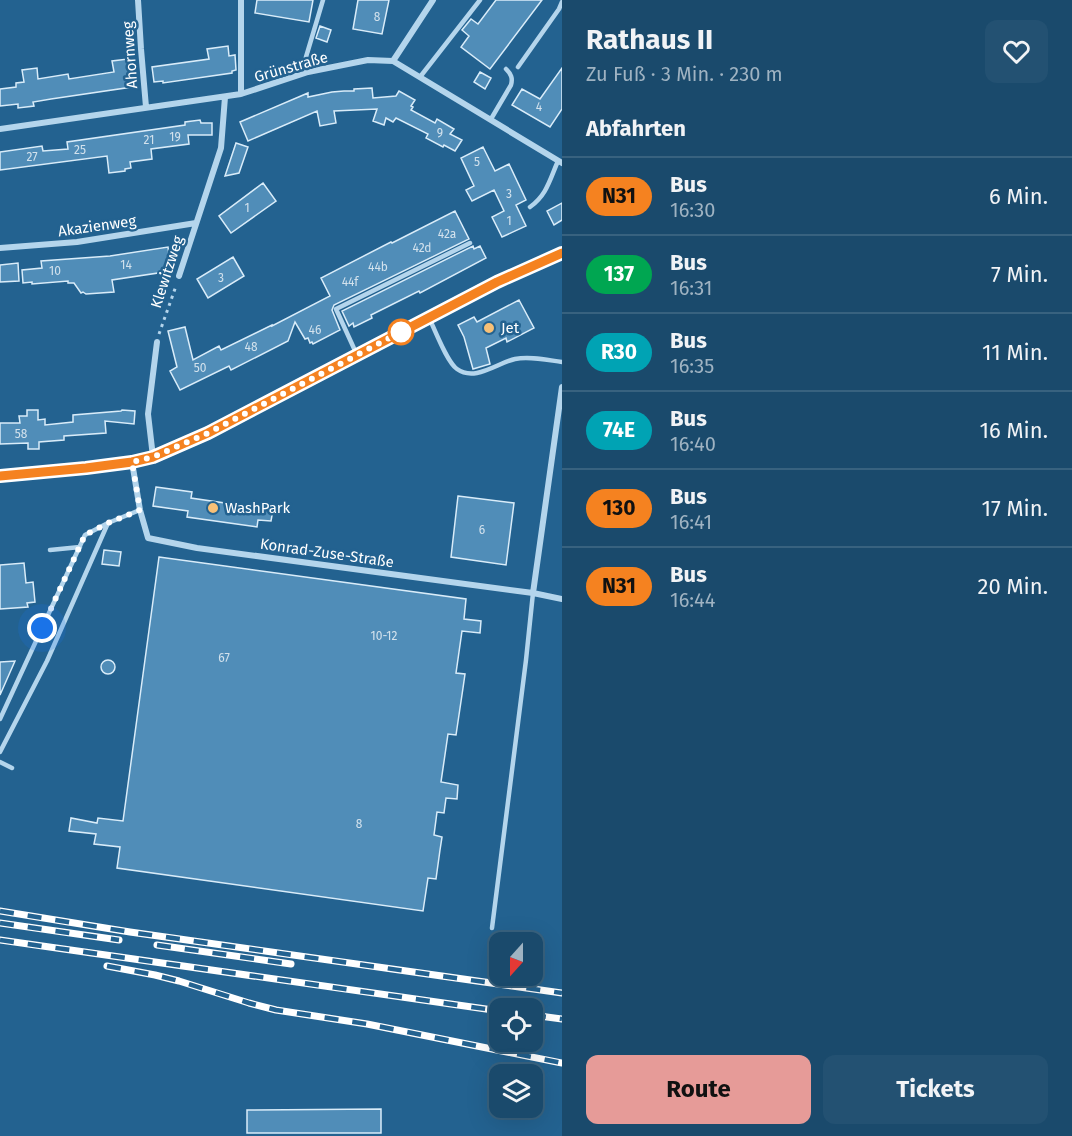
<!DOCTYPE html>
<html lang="de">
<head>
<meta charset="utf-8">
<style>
	:root { --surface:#1a4a6c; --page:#235172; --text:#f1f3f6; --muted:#9fb3c2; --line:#38627f; --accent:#e69b98 }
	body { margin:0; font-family:"Fira Sans",sans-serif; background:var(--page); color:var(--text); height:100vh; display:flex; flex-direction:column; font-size:22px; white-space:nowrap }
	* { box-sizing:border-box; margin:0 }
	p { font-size:20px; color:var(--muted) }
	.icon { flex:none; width:33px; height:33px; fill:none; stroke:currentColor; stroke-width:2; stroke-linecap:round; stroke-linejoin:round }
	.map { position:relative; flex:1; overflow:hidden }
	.sheet { display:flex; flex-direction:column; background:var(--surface); width:510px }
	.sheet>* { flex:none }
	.badge { padding:0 12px; border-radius:20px; font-size:21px; line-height:39px }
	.needle { width:39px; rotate:201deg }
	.buttons { position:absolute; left:489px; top:932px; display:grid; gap:12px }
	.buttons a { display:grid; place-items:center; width:54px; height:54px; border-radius:12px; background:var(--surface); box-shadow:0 6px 24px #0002,0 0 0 2px var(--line); font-size:30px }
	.you { position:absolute; width:30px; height:30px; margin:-15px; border:4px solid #fff; border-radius:50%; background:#1a73e8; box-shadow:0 0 0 9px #1a73e833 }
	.map>.badge { position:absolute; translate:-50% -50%; box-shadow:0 0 0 3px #fff }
	h2 { padding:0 24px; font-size:22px; line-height:54px }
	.round { display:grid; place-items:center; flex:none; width:63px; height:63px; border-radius:12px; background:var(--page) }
	.overview { display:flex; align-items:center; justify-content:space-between; height:102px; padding:0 24px }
	h1 { font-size:28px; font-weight:700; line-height:45px }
	.primary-button { display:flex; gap:12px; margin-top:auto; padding:12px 24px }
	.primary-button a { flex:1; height:69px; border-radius:12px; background:var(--accent); color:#111; font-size:24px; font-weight:700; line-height:69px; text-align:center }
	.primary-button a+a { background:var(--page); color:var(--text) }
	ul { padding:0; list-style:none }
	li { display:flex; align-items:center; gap:18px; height:78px; padding:0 24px; border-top:2px solid var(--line) }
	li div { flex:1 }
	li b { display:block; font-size:22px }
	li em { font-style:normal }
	li .badge { min-width:66px; font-weight:700; text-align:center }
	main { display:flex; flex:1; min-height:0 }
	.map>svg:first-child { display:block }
	.building { fill:#508db8; stroke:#d9ecf9; stroke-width:1.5 }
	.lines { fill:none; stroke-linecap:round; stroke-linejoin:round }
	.path { stroke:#b4d5ec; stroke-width:3; stroke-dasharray:3 4.5; stroke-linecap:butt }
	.service { stroke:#b4d5ec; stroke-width:4.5 }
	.minor { stroke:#b4d5ec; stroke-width:6 }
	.secondary { stroke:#e0eef9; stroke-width:12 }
	.rail-casing { stroke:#fff; stroke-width:7 }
	.rail { stroke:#236290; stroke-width:4.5; stroke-dasharray:14; stroke-linecap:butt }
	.line-casing { stroke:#fff; stroke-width:14 }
	.line { stroke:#f58220; stroke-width:9 }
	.walk { stroke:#fff; stroke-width:6; stroke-dasharray:0 10.8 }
	.poi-dot { fill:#f7c077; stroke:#236290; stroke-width:2 }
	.stop-dot { fill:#fff; stroke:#f58220; stroke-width:3 }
	.labels { text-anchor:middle; stroke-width:5; stroke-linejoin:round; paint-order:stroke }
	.number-label { font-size:12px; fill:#d3e2ed }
	.street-label { font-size:15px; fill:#fff; stroke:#236290 }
	.poi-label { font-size:15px; fill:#fff; stroke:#236290; text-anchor:start }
</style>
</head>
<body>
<main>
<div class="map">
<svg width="562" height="1136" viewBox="0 0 562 1136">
	<rect width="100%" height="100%" fill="#236290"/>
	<path class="building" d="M257 0H313L309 22 255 13Z
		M358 0H389L382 34 353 29Z
		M496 0H542L490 69 461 47 469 36 462 30 471 19 478 24Z
		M320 26 331 30 327 42 316 38Z
		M228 46 229 56 235 55 236 70 232 71V73L163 83V81L154 82 152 67 209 59 207 49Z
		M128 59 132 87 51 99 33 102 34 106 18 108V104L0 106V89L16 87V83L24 82 22 70 37 68 38 79 68 74 69 79 114 72 112 61Z
		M562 68V109L550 127 512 105 522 89 540 99Z
		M480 72 491 78 485 89 474 82Z
		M372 88 373 98 396 96 399 91 415 100 411 106 413 107 411 110 435 123 437 119 454 129 450 134 462 140 455 151 444 145 443 147 426 138 428 134 396 118 393 122 386 118 384 125 373 121 377 109 334 111 336 123 320 126 317 111 248 141 240 122 308 93V97L332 92 344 91H354V89Z
		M200 120 201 123H212V135H188L189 144 151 149 152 159 130 162 131 168 125 169V171L109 173 107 156 0 170V152L42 146 43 151 68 149 67 142 185 125V122Z
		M236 143 248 147 239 173 225 176Z
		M483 147 495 171 509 164 526 200 516 205 526 226 502 237 492 217 504 211 494 190 472 201 466 190 474 186 461 158Z
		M263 183 276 201 231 233 219 216Z
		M562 203V220L554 225 547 211Z
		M455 211 469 239 334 305 332 310 340 330 313 344 312 342 310 343 308 338 305 339 295 322 288 341 231 370 229 366 180 390 170 371 177 367 168 331 185 327 193 360 219 346 221 350 272 325V326L330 296 321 278 391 242 392 243Z
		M473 246 474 249 480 246 486 258 420 293 419 291 371 315 372 318 354 327 353 323 349 326 342 311Z
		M168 247 171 271 112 280 114 292 86 294 83 292 81 293 74 283H68V281L32 284V282L23 283 22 270 42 268 41 261 110 256Z
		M233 257 244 276 208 298 197 279Z
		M18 263 19 281 0 282V265Z
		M519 300 534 328 507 342 506 338 486 348 490 364 473 369 464 337 458 325 474 317 477 322Z
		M27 410H38V420L45 419V425L73 422V415L121 411 122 410 135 411 134 424 105 421 106 433 64 436V440L39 442V449H28V443L0 444V423H20L19 416H27Z
		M156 487 192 492 191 498 273 510 271 521 258 520 257 527 187 517 188 511 153 506Z
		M458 496 514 503 506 565 451 557Z
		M104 550 121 552 119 566 102 564Z
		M159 557 466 599 464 619 481 621 480 633 462 631 456 673 465 674 463 688 456 735 448 734 441 782 458 785 457 799 446 798 444 813 437 812 434 835 442 837 440 850 436 879 428 878 423 911 117 868 120 847 94 844 96 834 69 831 71 818 97 823 98 818 123 821Z
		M24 563 26 583 33 582 35 602 27 603 28 607 0 609V565Z
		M101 667a7 7 0 1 1 14 0a7 7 0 1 1-14 0Z
		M15 661 0 695V662Z
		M381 1109V1133H247V1110Z"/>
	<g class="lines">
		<path class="path" d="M159 334 176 286"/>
		<path class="service" d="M518 67 559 9 562 2
			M305 73 306 57 323 0
			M420 77 480 0
			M491 119 511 85C513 78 511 74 506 69
			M530 207C547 195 550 179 558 161
			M430 320C436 332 447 362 457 369 475 382 497 363 515 359 530 356 547 360 562 362
			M357 355 336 309 470 243
			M50 550 80 547
			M0 719 85 535 108 523
			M0 752 47 661 108 523 140 510
			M0 762 12 768
			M492 928 526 660 533 593"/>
		<path class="minor" d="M138 0 141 49 146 107
			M241 0V94
			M393 61 433 0
			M0 129 241 94 308 72 368 60 393 61 562 163
			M0 248 77 242 196 223
			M179 276 221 148 225 97
			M562 387 533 593 562 599
			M153 457 148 414 157 342
			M132 462 140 510 148 538 197 548 533 593"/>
		<path class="secondary" d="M0 476 86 468 132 462 153 457 208 433 497 282 562 253"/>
		<g class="rail-casing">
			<path id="rail" d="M0 911 130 932 562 993
				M0 923 119 940
				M0 940 500 1011
				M157 945 291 964
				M107 966 155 975 179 981 249 1003 276 1010 367 1024 562 1063
				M532 1015 562 1019"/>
		</g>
		<use href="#rail" class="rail"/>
	</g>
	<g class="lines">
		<g class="line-casing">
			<path id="line" d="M0 476 86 468 132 462 153 457 208 433 497 282 562 253"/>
		</g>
		<use href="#line" class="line"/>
		<path class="walk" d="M42 628 85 535 108 523 140 510 132 462 153 457 208 433 401 332"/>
	</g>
	<g class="poi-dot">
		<circle cx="489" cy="328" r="6"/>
		<circle cx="213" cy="508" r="6"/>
	</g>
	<circle class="stop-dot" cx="401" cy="332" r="12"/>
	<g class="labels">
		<g class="number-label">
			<text x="377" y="21">8</text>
			<text x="539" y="111">4</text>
			<text x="440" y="137">9</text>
			<text x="175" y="141">19</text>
			<text x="149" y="144">21</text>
			<text x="80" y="154">25</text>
			<text x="32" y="161">27</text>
			<text x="477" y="166">5</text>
			<text x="509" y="198">3</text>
			<text x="247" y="212">1</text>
			<text x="509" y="225">1</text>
			<text x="447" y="238">42a</text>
			<text x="422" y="252">42d</text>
			<text x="126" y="269">14</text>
			<text x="378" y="271">44b</text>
			<text x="55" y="275">10</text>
			<text x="221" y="282">3</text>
			<text x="350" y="286">44f</text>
			<text x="315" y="334">46</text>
			<text x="251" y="351">48</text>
			<text x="200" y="372">50</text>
			<text x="21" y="438">58</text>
			<text x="482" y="534">6</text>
			<text x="384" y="640">10-12</text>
			<text x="224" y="662">67</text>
			<text x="359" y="828">8</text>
		</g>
		<g class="street-label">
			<text transform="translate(130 55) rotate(-94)" y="5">Ahornweg</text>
			<text transform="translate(291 67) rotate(-16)" y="5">Grünstraße</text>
			<text transform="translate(97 226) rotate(-8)" y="5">Akazienweg</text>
			<text transform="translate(167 272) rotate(-72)" y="5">Klewitzweg</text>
			<text transform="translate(327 553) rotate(8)" y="5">Konrad-Zuse-Straße</text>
		</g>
		<g class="poi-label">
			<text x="501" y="333">Jet</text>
			<text x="225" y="513">WashPark</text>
		</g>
	</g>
</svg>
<div class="buttons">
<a><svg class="needle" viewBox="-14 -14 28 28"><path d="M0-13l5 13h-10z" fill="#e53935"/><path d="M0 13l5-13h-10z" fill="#9fb3c2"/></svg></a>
<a><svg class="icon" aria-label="locate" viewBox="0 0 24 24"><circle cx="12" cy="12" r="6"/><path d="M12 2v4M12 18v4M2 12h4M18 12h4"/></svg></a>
<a><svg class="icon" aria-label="layers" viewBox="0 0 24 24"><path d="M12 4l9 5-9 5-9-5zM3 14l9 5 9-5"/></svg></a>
</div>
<div class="you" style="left:42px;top:628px"></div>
</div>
<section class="sheet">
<div class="overview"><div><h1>Rathaus II</h1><p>Zu Fuß · 3 Min. · 230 m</p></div><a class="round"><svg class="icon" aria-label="heart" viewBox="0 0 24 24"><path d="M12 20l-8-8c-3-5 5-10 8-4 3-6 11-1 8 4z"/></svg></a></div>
<h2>Abfahrten</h2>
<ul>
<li><span class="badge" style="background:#f58220;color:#111">N31</span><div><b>Bus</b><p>16:30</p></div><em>6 Min.</em></li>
<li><span class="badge" style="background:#00a651;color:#fff">137</span><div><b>Bus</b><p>16:31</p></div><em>7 Min.</em></li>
<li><span class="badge" style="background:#00a3b4;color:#fff">R30</span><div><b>Bus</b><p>16:35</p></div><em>11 Min.</em></li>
<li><span class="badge" style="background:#00a3b4;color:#fff">74E</span><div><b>Bus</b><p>16:40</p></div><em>16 Min.</em></li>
<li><span class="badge" style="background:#f58220;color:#111">130</span><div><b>Bus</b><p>16:41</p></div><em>17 Min.</em></li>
<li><span class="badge" style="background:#f58220;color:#111">N31</span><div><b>Bus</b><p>16:44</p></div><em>20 Min.</em></li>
</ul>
<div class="primary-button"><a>Route</a><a>Tickets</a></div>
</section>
</main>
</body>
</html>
